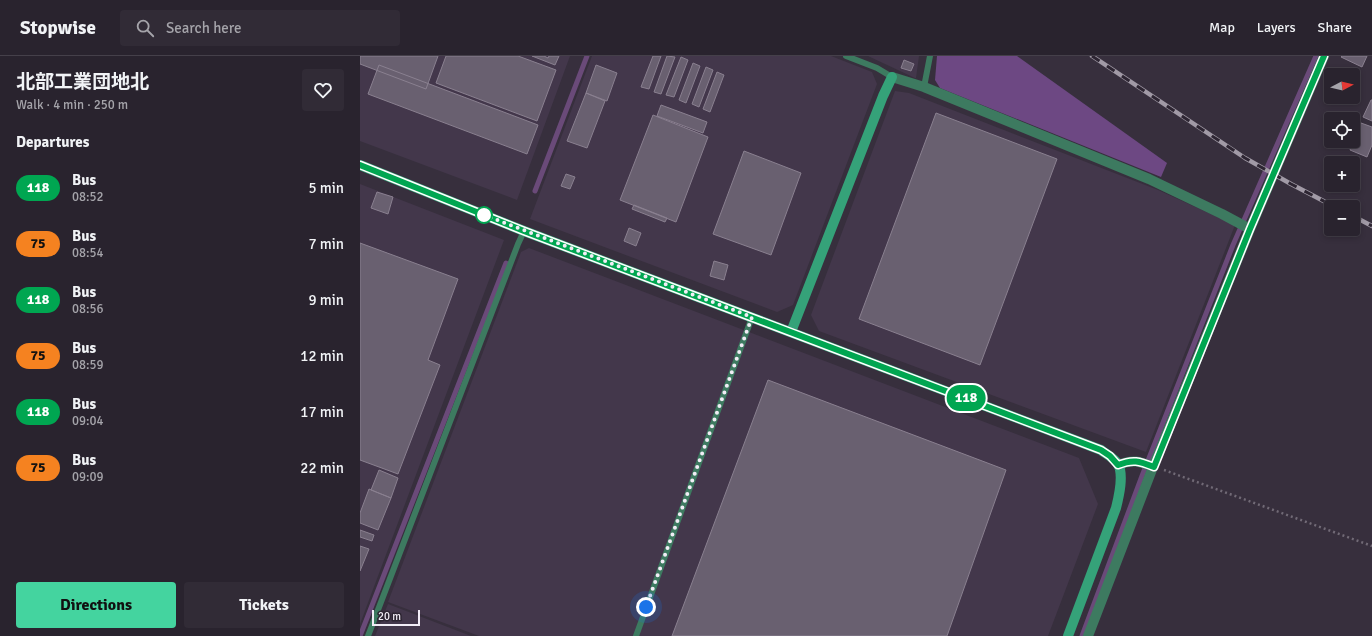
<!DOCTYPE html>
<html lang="en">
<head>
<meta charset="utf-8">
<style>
	:root { --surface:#29232e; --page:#312b36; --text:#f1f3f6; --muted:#a5a4aa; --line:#45404a; --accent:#44d49f }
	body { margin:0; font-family:Signika,"Noto Sans JP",sans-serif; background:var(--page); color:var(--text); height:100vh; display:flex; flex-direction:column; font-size:15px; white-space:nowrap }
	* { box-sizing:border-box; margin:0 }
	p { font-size:13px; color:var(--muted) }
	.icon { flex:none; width:22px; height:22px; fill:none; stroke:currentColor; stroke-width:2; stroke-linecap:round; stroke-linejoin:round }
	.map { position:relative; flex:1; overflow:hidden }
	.drawer { display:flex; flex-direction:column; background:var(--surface); width:360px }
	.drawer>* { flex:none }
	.badge { padding:0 8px; border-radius:13px; font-size:14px; line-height:26px }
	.needle { width:26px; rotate:83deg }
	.buttons { position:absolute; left:964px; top:12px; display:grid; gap:8px }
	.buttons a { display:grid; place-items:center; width:36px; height:36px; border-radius:4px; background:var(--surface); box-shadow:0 2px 6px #0003,0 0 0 1px var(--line); font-size:20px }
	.scale { position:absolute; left:12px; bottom:10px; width:48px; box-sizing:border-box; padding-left:4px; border:2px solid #f2edf6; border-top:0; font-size:11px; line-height:14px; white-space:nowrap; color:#f2edf6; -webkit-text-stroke:3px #2d2532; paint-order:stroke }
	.you { position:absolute; width:20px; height:20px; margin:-10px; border:3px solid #fff; border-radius:50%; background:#1a73e8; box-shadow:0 0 0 6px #1a73e833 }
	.map>.badge { position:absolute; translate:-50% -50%; box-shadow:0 0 0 2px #fff }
	h2 { padding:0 16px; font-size:15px; line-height:36px }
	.round { display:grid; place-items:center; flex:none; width:42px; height:42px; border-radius:4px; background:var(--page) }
	.headline { display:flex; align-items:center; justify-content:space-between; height:68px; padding:0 16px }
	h1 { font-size:19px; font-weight:700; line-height:30px }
	.cta { display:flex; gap:8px; margin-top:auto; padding:8px 16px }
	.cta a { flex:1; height:46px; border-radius:4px; background:var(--accent); color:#111; font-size:16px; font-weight:700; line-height:46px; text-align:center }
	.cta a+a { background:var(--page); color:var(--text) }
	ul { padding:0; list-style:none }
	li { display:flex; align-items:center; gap:12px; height:56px; padding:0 16px }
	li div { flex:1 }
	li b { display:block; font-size:15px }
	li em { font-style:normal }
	li .badge { min-width:44px; font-weight:700; text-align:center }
	header { display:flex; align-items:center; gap:24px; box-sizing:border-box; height:56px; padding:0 20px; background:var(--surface); border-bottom:1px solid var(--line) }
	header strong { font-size:19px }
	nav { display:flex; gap:22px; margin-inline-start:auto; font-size:14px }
	.search { width:280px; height:36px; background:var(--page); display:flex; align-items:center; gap:10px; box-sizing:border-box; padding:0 14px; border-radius:4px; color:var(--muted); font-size:15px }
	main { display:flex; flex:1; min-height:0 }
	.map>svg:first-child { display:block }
	.built { fill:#43374b }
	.green { fill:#6d4883 }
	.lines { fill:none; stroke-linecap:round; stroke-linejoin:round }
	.stream { stroke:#6a4a79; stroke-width:5 }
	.building { fill:#696070; stroke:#8a8090 }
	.path { stroke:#716a76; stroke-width:2.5; stroke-dasharray:2 3; stroke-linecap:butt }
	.lane { stroke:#3d7a60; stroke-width:6 }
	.street { stroke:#3d7a60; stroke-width:10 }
	.secondary { stroke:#35a279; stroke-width:10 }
	.rail-casing { stroke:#a19aa6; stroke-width:4.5 }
	.rail { stroke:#2d2532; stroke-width:3; stroke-dasharray:9; stroke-linecap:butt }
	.line-casing { stroke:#fff; stroke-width:9 }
	.line { stroke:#00a651; stroke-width:6 }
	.walk { stroke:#f2edf6; stroke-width:4; stroke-dasharray:0 7.2 }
	.stop-dot { fill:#fff; stroke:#00a651; stroke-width:2 }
</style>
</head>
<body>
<header>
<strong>Stopwise</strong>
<div class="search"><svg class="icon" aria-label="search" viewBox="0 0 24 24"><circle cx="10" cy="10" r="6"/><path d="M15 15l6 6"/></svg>Search here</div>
<nav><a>Map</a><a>Layers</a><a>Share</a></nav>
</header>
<main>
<section class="drawer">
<div class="headline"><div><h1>北部工業団地北</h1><p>Walk · 4 min · 250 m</p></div><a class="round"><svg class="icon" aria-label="heart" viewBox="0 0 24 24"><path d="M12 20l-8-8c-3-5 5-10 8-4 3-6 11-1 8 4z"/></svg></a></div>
<h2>Departures</h2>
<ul>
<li><span class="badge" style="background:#00a651;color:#fff">118</span><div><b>Bus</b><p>08:52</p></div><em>5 min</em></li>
<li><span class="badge" style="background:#f58220;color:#111">75</span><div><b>Bus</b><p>08:54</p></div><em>7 min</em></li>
<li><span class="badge" style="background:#00a651;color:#fff">118</span><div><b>Bus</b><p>08:56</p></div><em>9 min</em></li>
<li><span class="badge" style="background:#f58220;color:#111">75</span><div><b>Bus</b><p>08:59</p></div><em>12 min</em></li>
<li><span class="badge" style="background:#00a651;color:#fff">118</span><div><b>Bus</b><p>09:04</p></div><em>17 min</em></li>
<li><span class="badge" style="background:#f58220;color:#111">75</span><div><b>Bus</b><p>09:09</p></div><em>22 min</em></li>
</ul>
<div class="cta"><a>Directions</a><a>Tickets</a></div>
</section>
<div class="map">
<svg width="1012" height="580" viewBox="0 0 1012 580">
	<rect width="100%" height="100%" fill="#372f3d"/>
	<path class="built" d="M0 0H210L157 144 0 85Z
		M232 0H471L512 16 517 28 433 249 417 256 170 163Z
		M508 0H559L556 22H555Z
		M535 35 549 37 798 134 875 169 786 396 459 275 451 259Z
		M0 128 144 184 0 568Z
		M169 192 719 402 738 448 688 580H119L28 546 161 196Z
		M28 548 111 580H15Z"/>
	<path class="green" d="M577 0H657L807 107 801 121 580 32 575 24Z"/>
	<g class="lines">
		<path class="stream" d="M175 135 227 0
			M0 580 146 207
			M722 580 782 420 873 189 956 0"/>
	</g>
	<path class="building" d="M0 0H78L66 33 0 8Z
		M86 0H158L196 14 177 65 76 27Z
		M172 0H184L188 2 189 0H199L195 9Z
		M293 0H301L289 33 281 31Z
		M307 0 315 1 301 38 294 36Z
		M982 0H1007L1002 11 981 1Z
		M321 1 328 4 314 41 306 39Z
		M544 4 554 8 551 15 541 12Z
		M333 7 340 10 326 47 319 44Z
		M19 9 178 69 167 98 8 38Z
		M236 9 257 17 247 45 226 37Z
		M346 11 353 14 339 51 332 48Z
		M357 16 364 19 350 56 343 53Z
		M226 37 245 45 227 92 207 85Z
		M1011 44H1012V65L1003 61Z
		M301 49 347 66 343 77 297 60Z
		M576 57 697 103 620 309 499 263Z
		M293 59 348 81 316 166 260 144Z
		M1001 67 1012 71V89L1007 101 990 94Z
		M384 95 441 117 411 199 353 178Z
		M206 118 215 121 210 133 201 130Z
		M17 136 33 141 28 158 11 152Z
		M274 149 307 162 305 166 272 153Z
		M269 172 281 177 276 190 264 185Z
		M0 187 98 223 68 304 80 309 38 418 0 404Z
		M354 205 368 209 364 224 350 220Z
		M408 324 646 414 587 580H312Z
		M19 414 38 422 31 442 11 434Z
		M9 433 31 442 18 474 0 467V457Z
		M0 474 14 479 12 485 0 481Z
		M0 490 9 493 0 515Z"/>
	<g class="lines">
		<path class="path" d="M804 414 1012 490"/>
		<path class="lane" d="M486 0 517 12 532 21
			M564 31 570 0
			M8 580 158 188 164 175
			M276 580 392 261"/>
		<path class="street" d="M532 21 564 31 789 123 862 158 890 173
			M758 409C773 403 779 405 793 411
			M728 580 793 411 890 173 964 0"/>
		<path class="secondary" d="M0 109 164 175 741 394C746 398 754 402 758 408 764 419 759 440 756 452L708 580
			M431 276 523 40 532 21"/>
		<g class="rail-casing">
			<path id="rail" d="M732 0 885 102 931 128 975 151
				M993 160 1012 170"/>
		</g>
		<use href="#rail" class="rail"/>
	</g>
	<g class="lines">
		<g class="line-casing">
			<path id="line" d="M0 109 164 175 741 394 750 400 758 409C773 403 779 405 794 411L890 173 964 0"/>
		</g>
		<use href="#line" class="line"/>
		<path class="walk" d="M124 159 392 261 286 551"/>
	</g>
	<circle class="stop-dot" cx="124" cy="159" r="8"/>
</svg>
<div class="buttons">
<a><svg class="needle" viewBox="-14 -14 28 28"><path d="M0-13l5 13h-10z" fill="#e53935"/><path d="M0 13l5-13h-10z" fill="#a5a4aa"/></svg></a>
<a><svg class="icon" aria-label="locate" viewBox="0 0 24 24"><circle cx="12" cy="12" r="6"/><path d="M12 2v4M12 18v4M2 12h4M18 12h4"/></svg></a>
<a>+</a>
<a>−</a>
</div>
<div class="scale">20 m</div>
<div class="you" style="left:286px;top:551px"></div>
<b class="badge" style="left:606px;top:342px;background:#00a651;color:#fff">118</b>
</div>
</main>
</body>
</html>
